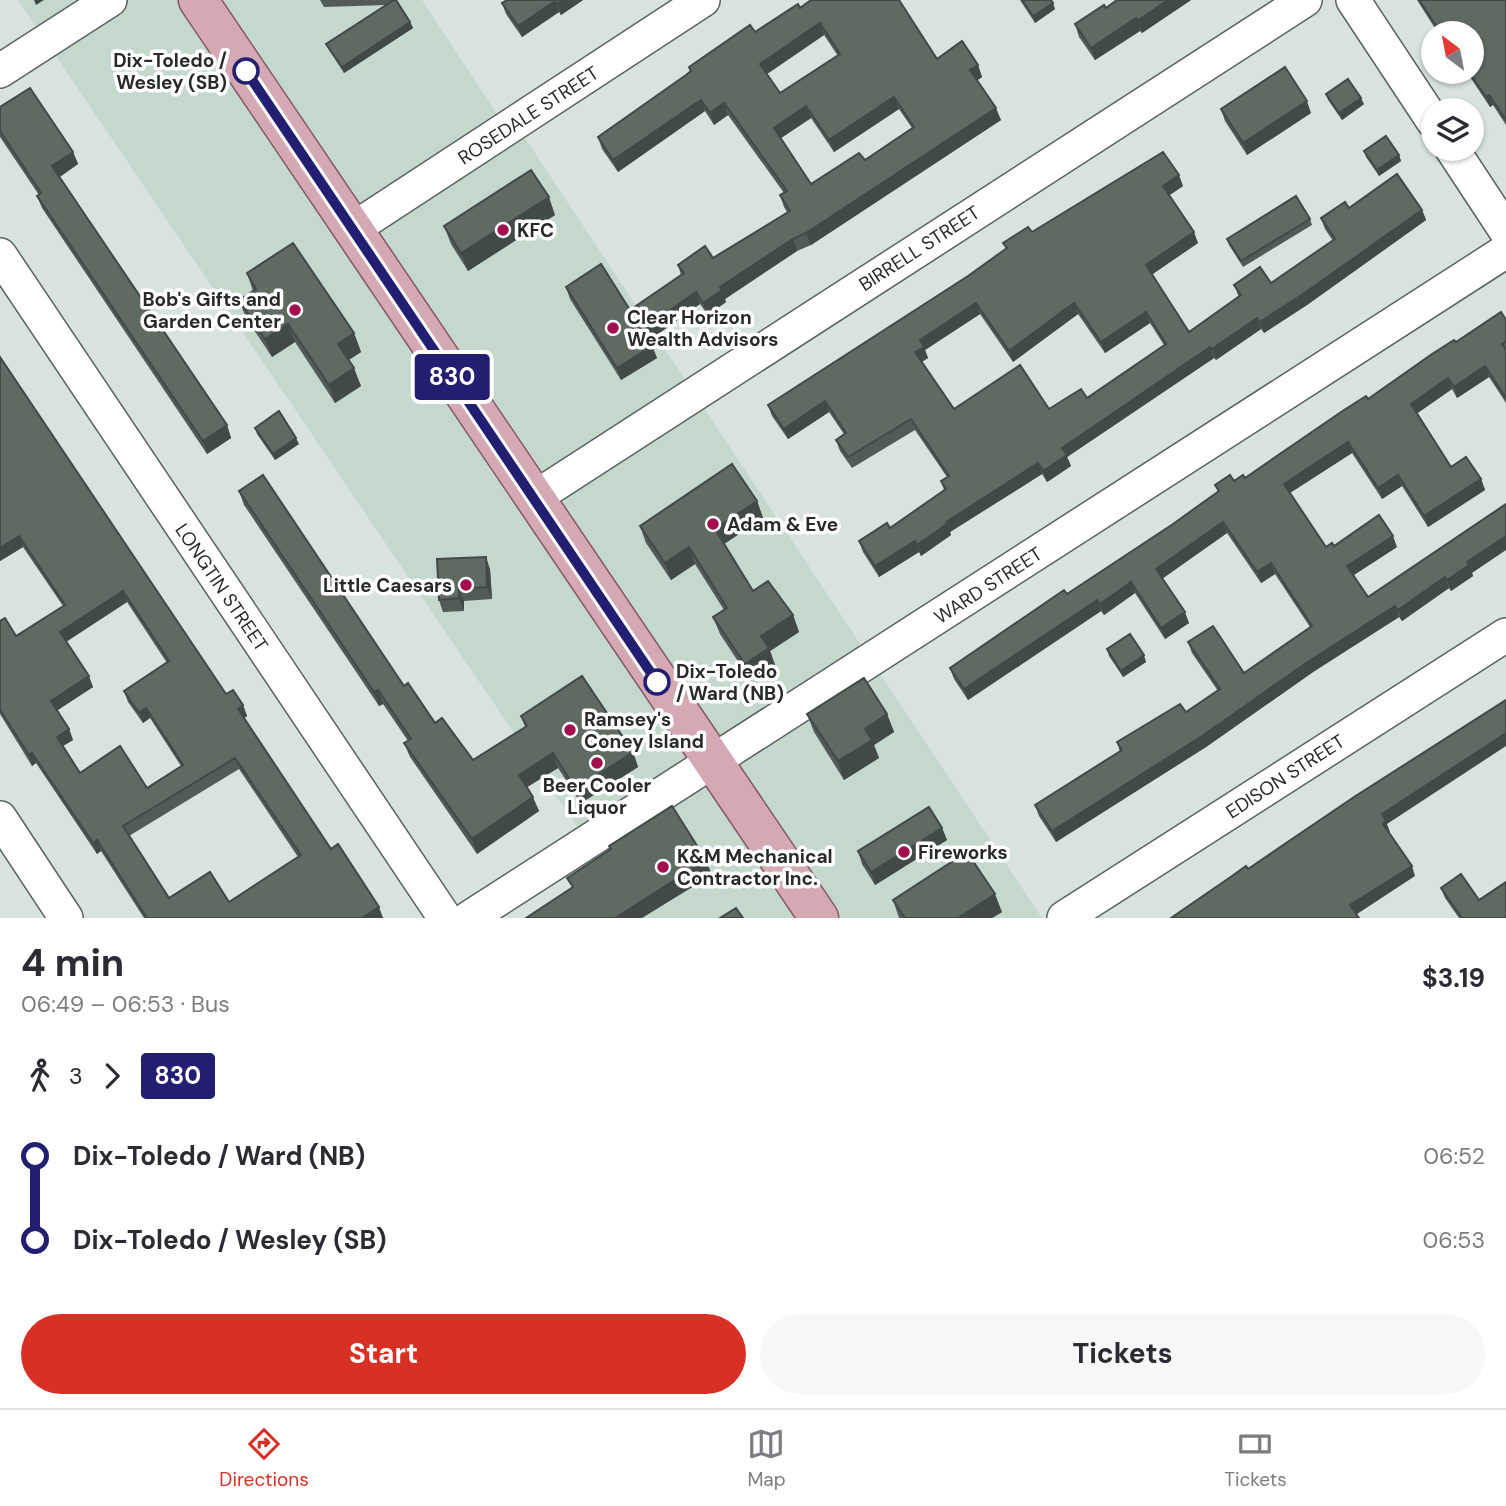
<!DOCTYPE html>
<html lang="en">
<head>
<meta charset="utf-8">
<style>
	:root { --surface:#fff; --page:#f7f7f7; --text:#2b2b33; --muted:#7c7c81; --line:#e1e1e2; --accent:#d93025 }
	body { margin:0; font-family:"DM Sans",sans-serif; background:var(--page); color:var(--text); height:100vh; display:flex; flex-direction:column; font-size:26px; white-space:nowrap }
	* { box-sizing:border-box; margin:0 }
	p { font-size:23px; color:var(--muted) }
	.icon { flex:none; width:38px; height:38px; fill:none; stroke:currentColor; stroke-width:2; stroke-linecap:round; stroke-linejoin:round }
	.map { position:relative; height:918px; overflow:hidden }
	.sheet { display:flex; flex-direction:column; background:var(--surface); flex:1 }
	.sheet>* { flex:none }
	.badge { padding:0 14px; border-radius:5px; font-size:24px; line-height:46px }
	.needle { width:46px; rotate:328deg }
	.tools { position:absolute; left:1421px; top:21px; display:grid; gap:14px }
	.tools a { display:grid; place-items:center; width:63px; height:63px; border-radius:50%; background:var(--surface); box-shadow:0 2px 5px #0004; font-size:35px }
	.map>.badge { position:absolute; translate:-50% -50%; box-shadow:0 0 0 4px #fff }
	.legs { display:flex; align-items:center; gap:10px; height:77px; padding:0 21px; font-size:23px }
	.legs p { margin-inline-start:auto }
	.summary { display:flex; align-items:center; justify-content:space-between; height:119px; padding:0 21px }
	h1 { font-size:38px; font-weight:700; line-height:52px }
	.button { display:flex; gap:14px; margin-top:auto; padding:14px 21px }
	.button a { flex:1; height:80px; border-radius:42px; background:var(--accent); color:#fff; font-size:28px; font-weight:700; line-height:80px; text-align:center }
	.button a+a { background:var(--page); color:var(--text) }
	ul { padding:0 21px; list-style:none }
	li { display:flex; align-items:center; gap:24px; height:84px; font-size:26px }
	li i { display:grid; place-items:center; width:10px; height:100%; margin:0 9px; background:currentColor }
	li i::after { content:''; width:18px; height:18px; margin:-9px; border:5px solid; border-radius:50%; background:var(--surface) }
	li p { margin-inline-start:auto }
	li:first-child i { background:linear-gradient(#0000 50%,currentColor 0) }
	li:last-child i { background:linear-gradient(currentColor 50%,#0000 0) }
	.dock { display:flex; justify-content:space-around; align-items:center; height:98px; border-top:2px solid var(--line); background:var(--surface); font-size:19px; color:var(--muted) }
	.dock a { display:grid; justify-items:center; gap:4px }
	.dock .active { color:var(--accent) }
	.map>svg:first-child { display:block }
	.built { fill:#c5d8ce }
	.lines { fill:none; stroke-linecap:round; stroke-linejoin:round }
	.minor-casing { stroke:#59635d; stroke-width:36 }
	.major-casing { stroke:#845862; stroke-width:41 }
	.minor { stroke:#fff; stroke-width:33 }
	.major { stroke:#d4a9b4; stroke-width:38 }
	.wall { fill:#525b55; fill-rule:evenodd }
	.shaded-wall { fill:#424a45 }
	.building { fill:#5f6a63; stroke:#424a45; stroke-width:2; fill-rule:evenodd }
	.line-1-casing { stroke:#fff; stroke-width:16 }
	.line-1 { stroke:#221e72; stroke-width:10 }
	.stop-1-dot { fill:#fff; stroke:#221e72; stroke-width:3.5 }
	.poi-dot { fill:#a30f4e; stroke:#fff; stroke-width:2.5 }
	.labels { text-anchor:middle; stroke-width:7; stroke-linejoin:round; paint-order:stroke }
	.stop-label { font-size:19px; font-weight:bold; fill:#262b28; stroke:#fff; text-anchor:end }
	.street-label { font-size:19px; fill:#262b28; stroke:#fff }
	.poi-label { font-size:19px; font-weight:bold; fill:#262b28; stroke:#fff; text-anchor:start }
</style>
</head>
<body>
<div class="map">
<svg width="1506" height="918" viewBox="0 0 1506 918">
	<rect width="100%" height="100%" fill="#d7e3dc"/>
	<path class="built" d="M18 0H422L506 128 515 123 1042 918H639Z"/>
	<g class="lines">
		<g class="minor-casing">
			<path id="minor" d="M1353 0 1433 121
				M0 71 110 0
				M1452 149 1506 231
				M353 229 703 0
				M0 255 445 918
				M534 498 1305 0
				M0 818 66 918
				M469 918 1506 251
				M1064 918 1506 635"/>
		</g>
		<g class="major-casing">
			<path id="major" d="M198 0 819 918"/>
		</g>
		<use href="#minor" class="minor"/>
		<use href="#major" class="major"/>
	</g>
	<path class="wall" d="M320 0H396L410 22 413 28 344 73 329 50 326 44 386 5 324 7Z
		M583 0 561 15 559 12 522 37 506 14 502 3Z
		M1020 0H1051L1055 9 1035 23Z
		M1191 0 1142 33 1140 31 1095 60 1079 37 1075 24 1106 8Z
		M1417 0H1506V125L1493 105 1490 107 1468 74 1465 76 1462 72H1472V33H1438Z
		M800 8 937 59 978 65 982 77 977 80 1001 120 811 245 797 251 725 299 726 302 708 315 700 304 649 340 652 346 657 358 621 380 570 299 566 287 630 310 681 275 678 265 713 258 787 212 784 207 780 195 784 193 728 115 714 125 705 111 618 172 602 149 598 137 690 72 689 67ZM824 35 838 56 780 93 767 74ZM899 109 912 128 865 160 811 184 781 138 811 118 834 152Z
		M1326 94 1364 104 1342 120 1328 100Z
		M0 107 73 152 78 164 60 177 227 425 231 438 207 454 42 208 37 196 39 195 0 137Z
		M1221 109 1311 113 1247 155 1225 121Z
		M1364 151 1399 155 1401 161 1379 176 1366 157Z
		M1183 186 1169 195 1198 243 1152 274 1189 332 1239 297 1234 285 1271 283 1333 241 1325 229 1321 218 1349 208 1422 210 1426 220 1307 305 1264 333 1261 329 1216 360 1214 358 1067 457 1071 466 1047 482 1042 474 950 532 951 535 921 556 919 552 879 577 863 552 859 541 890 528 944 490 941 481 947 477 915 430 852 468 840 451 836 440 844 434 829 412 788 439 772 416 768 405 968 276 1006 249 1003 243 1032 232ZM980 314 1013 362 1078 314 1105 353 1150 323 1164 345 1087 398 1049 409H954L922 362 928 358 925 350Z
		M555 215 468 271 451 244 444 226Z
		M1310 219 1312 225 1243 267 1229 245 1227 239Z
		M247 273 354 333 361 352 349 360 361 386 335 403 295 342 272 357 246 318 239 300 253 291Z
		M1506 320V403L1489 377 1457 398 1452 389 1417 413 1451 467 1481 479 1485 490 1428 527 1402 486 1382 499 1352 453 1290 493 1326 547 1334 546 1397 547 1353 575 1368 597 1472 573 1473 576 1451 591 1449 588 1402 621 1399 617 1313 672 1206 747 1056 842 1039 816 1035 805 1120 752 1117 742 1186 712 1218 691 1192 653 1188 642 1244 673 1310 627 1275 574 1261 583 1227 533 1162 579 1189 623 1165 639 1135 593 1104 615 1101 611 968 700 954 679 950 668 1067 594 1173 524 1218 492 1215 485 1245 478 1456 342Z
		M0 357 226 694 243 705 247 716 244 718 331 849 383 918H144L101 851 97 854 36 763 32 766 0 714V621L16 636 63 606 23 547 0 561ZM127 602 167 663 124 691 128 702 143 723 150 718 181 766 147 788 80 773 63 746 73 740 69 729 57 710 93 687 66 642ZM239 769 298 857 229 902 169 898 129 836Z
		M255 428 299 444 275 460 257 434Z
		M239 491 435 723 473 760 525 727 521 716 633 752 638 767 581 803 558 768 527 787 539 811 477 854 410 757 404 743 408 741 383 704 379 706 244 505Z
		M757 501 763 518 724 544 753 591 793 615 799 632 770 651 775 665 751 681 720 634 713 617 724 610 695 564 671 580 646 543 640 526Z
		M490 569 492 599 464 601V611L443 612 439 600Z
		M1107 649 1146 662 1123 677 1109 656Z
		M807 714H887L894 732 874 745 879 758 844 780 814 732Z
		M942 828 947 840 875 885 862 864 858 851Z
		M1441 888 1479 900 1506 918H1459L1445 898Z
		M893 900 1002 912 992 918H899Z"/>
	<path class="shaded-wall" d="M34 0H44L36 5Z
		M563 0H583L561 15 557 4Z
		M1168 0H1191L1142 33 1137 21Z
		M555 1 559 12 522 37 518 26Z
		M1053 3 1055 9 1035 23 1033 16Z
		M1136 18 1140 31 1095 60 1091 48Z
		M410 22 413 28 344 73 342 67Z
		M820 23 824 35 764 76 760 64Z
		M978 65 982 77 975 82 970 70Z
		M1489 95 1493 105 1490 107 1486 97Z
		M894 97 899 109 834 152 829 140Z
		M1361 98 1364 104 1342 120 1339 113Z
		M701 100 705 111 618 172 613 160Z
		M1307 101 1311 113 1247 155 1243 143Z
		M724 103 728 115 714 125 710 113Z
		M806 106 811 118 778 140 774 128Z
		M996 108 1001 120 811 245 806 233Z
		M73 152 78 164 57 178 52 166Z
		M1399 155 1401 161 1379 176 1377 170Z
		M1179 175 1183 186 1167 197 1163 186Z
		M549 197 555 215 468 271 461 253Z
		M1422 210 1426 220 1307 305 1264 333 1260 322Z
		M1194 232 1198 243 1150 276 1146 265Z
		M793 239 797 251 725 299 726 302 708 315 703 303 720 287Z
		M696 292 700 304 647 342 642 330Z
		M976 303 980 314 925 350 928 358 919 363 915 352 920 340Z
		M1074 303 1078 314 1013 362 1009 351Z
		M1146 312 1150 323 1105 353 1101 342Z
		M1257 318 1261 329 1216 360 1212 349Z
		M288 324 295 342 272 357 265 339Z
		M354 333 361 352 345 362 338 344Z
		M652 346 657 358 621 380 617 368Z
		M1210 347 1214 358 1067 457 1071 466 1047 482 1043 471 1062 448Z
		M1485 366 1489 377 1457 398 1454 387Z
		M354 368 361 386 335 403 329 385Z
		M1448 378 1452 389 1415 415 1411 404Z
		M825 401 829 412 788 439 784 429Z
		M227 425 231 438 207 454 203 441Z
		M296 438 299 444 275 460 273 454Z
		M1348 442 1352 453 1288 494 1284 484Z
		M1038 463 1042 474 950 532 951 535 921 556 917 545 946 522Z
		M1398 475 1402 486 1382 499 1378 488Z
		M1481 479 1485 490 1428 527 1424 516Z
		M757 501 763 518 721 546 715 529Z
		M1223 522 1227 533 1160 580 1156 569Z
		M19 536 23 547 0 561V548Z
		M1393 536 1397 547 1351 577 1347 566Z
		M1506 536V550L1472 573 1473 576 1451 591 1447 580 1467 562Z
		M915 541 919 552 879 577 875 566Z
		M689 547 695 564 671 580 665 563Z
		M486 557 490 569 492 599 487 587Z
		M1271 563 1275 574 1261 583 1257 572Z
		M1445 577 1449 588 1402 621 1398 610Z
		M1131 582 1135 593 1104 615 1100 604Z
		M459 589 464 601V611L459 598Z
		M123 591 127 602 64 643 60 632Z
		M1097 600 1101 611 968 700 964 689Z
		M1395 606 1399 617 1313 672 1206 747 1056 842 1052 831 1309 661Z
		M1185 612 1189 623 1165 639 1161 628Z
		M793 615 799 632 770 651 775 665 751 681 745 664 761 636Z
		M1144 655 1146 662 1123 677 1121 671Z
		M89 676 93 687 55 712 51 701Z
		M378 690 383 704 379 706 374 692Z
		M243 705 247 716 242 720 238 709Z
		M146 708 150 718 143 723 139 713Z
		M887 714 894 732 874 745 879 758 844 780 838 761 865 729Z
		M69 729 73 740 61 747 57 737Z
		M1506 733V746L1387 824 1390 832 1387 834 1383 824 1382 814Z
		M633 752 638 767 581 803 576 789Z
		M32 753 36 763 32 766 29 755Z
		M553 753 558 768 524 789 519 775Z
		M533 797 539 811 477 854 472 839Z
		M942 828 947 840 875 885 871 872Z
		M97 840 101 851 97 854 93 843Z
		M706 860 712 875 642 918H615Z
		M1412 866 1415 876 1354 916 1350 905Z
		M995 894 1002 912 992 918H958Z
		M379 907 383 918H362Z"/>
	<path class="building" d="M394 0H396L410 22 342 67 326 44Z
		M507 0H563L557 4 555 1 518 26 502 3Z
		M811 0H899L937 59 962 41 978 65 970 70 996 108 806 233 793 239 720 287 722 290 703 303 696 292 642 330 652 346 617 368 566 287 601 264 630 310 684 273 678 265 705 246 713 258 790 211 780 195 787 191 724 103 710 113 701 100 613 160 598 137 686 75 691 71 689 67 750 25 755 32 798 4 800 8ZM820 23 840 54 780 93 760 64ZM894 97 914 127 865 160 859 153 811 184 774 128 806 106 829 140Z
		M1022 0H1051L1053 3 1033 16Z
		M1117 0H1168L1137 21 1136 18 1091 48 1075 24 1104 5 1106 8Z
		M1419 0H1506V120L1489 95 1486 97 1469 72H1472V33H1441Z
		M1285 67 1307 101 1243 143 1221 109Z
		M1348 79 1361 98 1339 113 1326 94Z
		M30 88 73 152 52 166 227 425 203 441 37 196 41 193 0 131V107Z
		M1386 136 1399 155 1377 170 1364 151Z
		M1163 152 1179 175 1163 186 1194 232 1146 265 1189 332 1241 295 1234 285 1260 267 1271 283 1335 239 1321 218 1345 202 1349 208 1397 174 1422 210 1303 294 1260 322 1257 318 1212 349 1210 347 1062 448 1067 455 1043 471 1038 463 946 522 947 524 917 545 915 541 875 566 859 541 887 523 890 528 946 489 941 481 949 476 911 419 848 457 836 440 846 433 825 401 784 429 768 405 968 276 1007 248 1003 243 1028 227 1032 232ZM976 303 1009 351 1074 303 1101 342 1146 312 1166 344 1087 398 1081 389 1049 409 1020 365 954 409 915 352 924 347 920 340Z
		M531 170 549 197 461 253 444 226Z
		M1296 196 1310 219 1241 261 1227 239Z
		M293 243 354 333 338 344 354 368 329 385 288 324 265 339 239 300 256 289 247 273Z
		M1501 312 1506 320V341L1502 344 1506 350V398L1485 366 1454 387 1448 378 1411 404 1451 467 1466 457 1481 479 1424 516 1398 475 1378 488 1348 442 1284 484 1326 547 1332 543 1334 546 1379 515 1393 536 1347 566 1368 597 1506 504V536L1467 562 1469 565 1447 580 1445 577 1398 610 1395 606 1309 661 1202 736 1052 831 1035 805 1122 750 1117 742 1180 704 1186 712 1220 689 1188 642 1213 626 1244 673 1312 626 1271 563 1257 572 1223 522 1156 569 1185 612 1161 628 1131 582 1100 604 1097 600 964 689 950 668 1064 590 1067 594 1173 524 1219 491 1215 485 1230 475 1234 481 1243 475 1245 478 1344 410 1366 396 1368 399 1432 354 1454 340 1456 342Z
		M0 357 226 694 233 690 243 705 238 709 331 849 338 844 379 907 362 918H147L97 840 93 843 32 753 29 755 0 710V621L5 618 16 636 65 605 19 536 0 548ZM123 591 169 661 124 691 139 713 146 708 183 765 147 788 120 746 80 773 57 737 69 729 51 701 89 676 60 632ZM235 758 301 855 229 902 210 872 169 898 123 826Z
		M279 411 296 438 273 454 255 428Z
		M732 464 757 501 715 529 753 591 768 581 793 615 761 636 769 648 745 664 713 617 727 608 689 547 665 563 640 526Z
		M263 475 404 686 408 683 435 723 442 718 473 760 527 726 521 716 582 676 633 752 576 789 553 753 519 775 533 797 472 839 404 743 411 739 378 690 374 692 239 491Z
		M486 557 487 587 459 589V598L439 600 437 559Z
		M1130 634 1144 655 1121 671 1107 649Z
		M864 678 887 714 865 729 872 740 838 761 807 714Z
		M1506 700V733L1382 814 1386 821 1383 824 1412 866 1350 905 1359 918H1171L1232 876 1246 866 1248 869 1354 797Z
		M672 806 706 860 615 918H526L573 887 567 878 611 849 609 846Z
		M929 807 942 828 871 872 858 851Z
		M967 852 995 894 958 918H905L893 900Z
		M1461 874 1479 900 1506 882V918H1462L1441 888Z
		M736 908 743 918H720Z"/>
	<g class="lines">
		<g class="line-1-casing">
			<path id="line-1" d="M246 71 657 682"/>
		</g>
		<use href="#line-1" class="line-1"/>
	</g>
	<g class="stop-1-dot">
		<circle cx="246" cy="71" r="12"/>
		<circle cx="657" cy="682" r="12"/>
	</g>
	<g class="poi-dot">
		<circle cx="503" cy="230" r="7"/>
		<circle cx="295" cy="310" r="7"/>
		<circle cx="613" cy="328" r="7"/>
		<circle cx="713" cy="524" r="7"/>
		<circle cx="466" cy="585" r="7"/>
		<circle cx="570" cy="730" r="7"/>
		<circle cx="597" cy="763" r="7"/>
		<circle cx="904" cy="852" r="7"/>
		<circle cx="663" cy="867" r="7"/>
	</g>
	<g class="labels">
		<g class="stop-label">
			<text x="227" y="67">Dix-Toledo /<tspan x="227" dy="22">Wesley (SB)</tspan></text>
			<text x="676" y="678" text-anchor="start">Dix-Toledo<tspan x="676" dy="22">/ Ward (NB)</tspan></text>
		</g>
		<g class="street-label">
			<text transform="translate(528 115) rotate(-33)" y="7">ROSEDALE STREET</text>
			<text transform="translate(919 248) rotate(-33)" y="7">BIRRELL STREET</text>
			<text transform="translate(988 585) rotate(-33)" y="7">WARD STREET</text>
			<text transform="translate(222 587) rotate(56)" y="7">LONGTIN STREET</text>
			<text transform="translate(1285 776) rotate(-33)" y="7">EDISON STREET</text>
		</g>
		<g class="poi-label">
			<text x="517" y="237">KFC</text>
			<text x="281" y="306" text-anchor="end">Bob's Gifts and<tspan x="281" dy="22">Garden Center</tspan></text>
			<text x="627" y="324">Clear Horizon<tspan x="627" dy="22">Wealth Advisors</tspan></text>
			<text x="727" y="531">Adam &amp; Eve</text>
			<text x="452" y="592" text-anchor="end">Little Caesars</text>
			<text x="584" y="726">Ramsey's<tspan x="584" dy="22">Coney Island</tspan></text>
			<text x="597" y="792" text-anchor="middle">Beer Cooler<tspan x="597" dy="22">Liquor</tspan></text>
			<text x="918" y="859">Fireworks</text>
			<text x="677" y="863">K&amp;M Mechanical<tspan x="677" dy="22">Contractor Inc.</tspan></text>
		</g>
	</g>
</svg>
<div class="tools">
<a><svg class="needle" viewBox="-14 -14 28 28"><path d="M0-13l5 13h-10z" fill="#e53935"/><path d="M0 13l5-13h-10z" fill="#7c7c81"/></svg></a>
<a><svg class="icon" aria-label="layers" viewBox="0 0 24 24"><path d="M12 4l9 5-9 5-9-5zM3 14l9 5 9-5"/></svg></a>
</div>
<b class="badge" style="left:452px;top:377px;background:#221e72;color:#fff">830</b>
</div>
<section class="sheet">
<div class="summary"><div><h1>4 min</h1><p>06:49 – 06:53 · Bus</p></div><b>$3.19</b></div>
<div class="legs"><svg class="icon" aria-label="walk" viewBox="0 0 24 24"><circle cx="13" cy="4" r="2"/><path d="M13 8l-2 6 4 7M11 14l-3 7M7 12l3-4h3l4 4"/></svg>3<svg class="icon" aria-label="forward" viewBox="0 0 24 24"><path d="M9 5l7 7-7 7"/></svg><b class="badge" style="background:#221e72;color:#fff">830</b></div>
<ul>
<li><i style="color:#221e72"></i><b>Dix-Toledo / Ward (NB)</b><p>06:52</p></li>
<li><i style="color:#221e72"></i><b>Dix-Toledo / Wesley (SB)</b><p>06:53</p></li>
</ul>
<div class="button"><a>Start</a><a>Tickets</a></div>
</section>
<nav class="dock">
<a class="active"><svg class="icon" aria-label="directions" viewBox="0 0 24 24"><path d="M12 3l9 9-9 9-9-9zM9 14v-3h6M13 9l2 2-2 2"/></svg>Directions</a>
<a><svg class="icon" aria-label="map" viewBox="0 0 24 24"><path d="M3 6l6-2 6 2 6-2v14l-6 2-6-2-6 2zM9 4v14M15 6v14"/></svg>Map</a>
<a><svg class="icon" aria-label="tickets" viewBox="0 0 24 24"><path d="M3 7h18v10H3zM15 7v10"/></svg>Tickets</a>
</nav>
</body>
</html>
